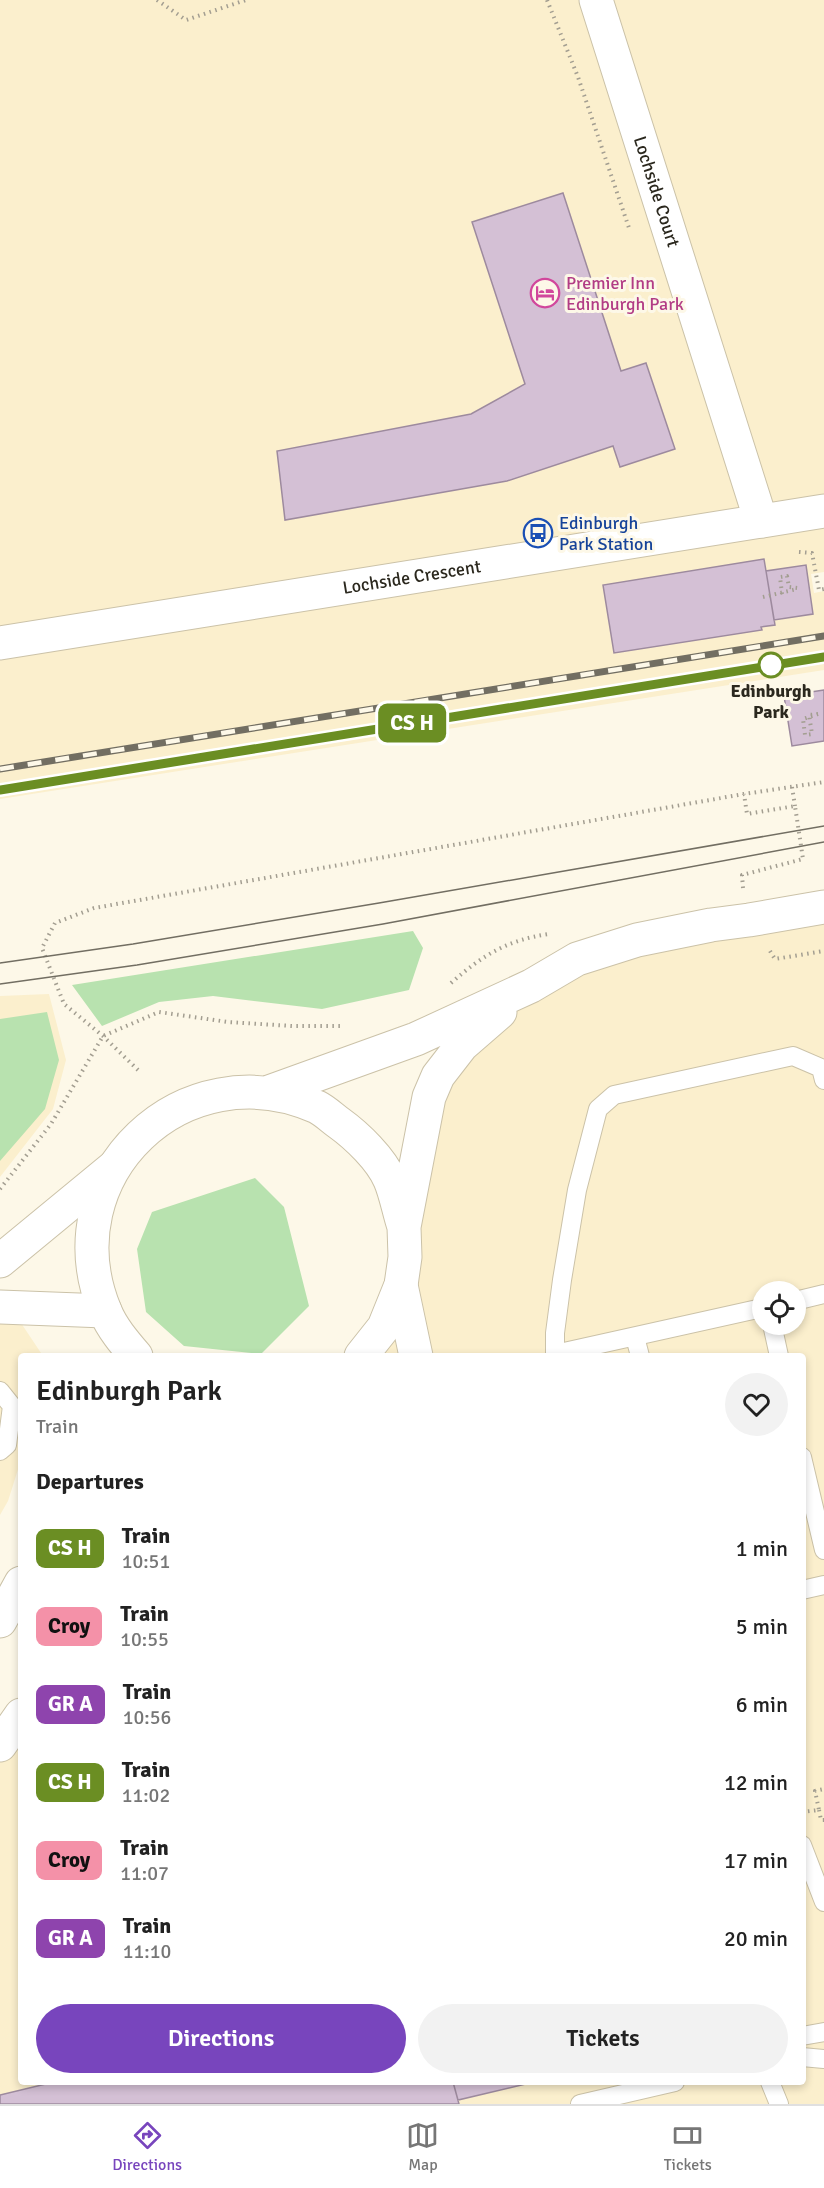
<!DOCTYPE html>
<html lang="en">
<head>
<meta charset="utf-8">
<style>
	:root { --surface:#fff; --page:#f2f2f2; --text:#222; --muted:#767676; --line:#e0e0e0; --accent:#7845bd }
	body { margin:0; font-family:Signika,sans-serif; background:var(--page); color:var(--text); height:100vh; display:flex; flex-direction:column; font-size:22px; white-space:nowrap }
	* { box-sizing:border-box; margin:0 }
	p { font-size:20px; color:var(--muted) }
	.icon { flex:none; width:33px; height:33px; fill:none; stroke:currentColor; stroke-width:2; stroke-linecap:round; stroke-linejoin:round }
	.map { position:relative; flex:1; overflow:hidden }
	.drawer { position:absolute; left:18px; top:1353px; width:788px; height:732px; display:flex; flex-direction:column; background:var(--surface); border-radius:6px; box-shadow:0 3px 9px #0003 }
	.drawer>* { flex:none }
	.badge { padding:0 12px; border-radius:9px; font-size:21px; line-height:39px }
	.tools { position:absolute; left:752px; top:1281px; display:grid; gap:12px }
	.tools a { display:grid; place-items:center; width:54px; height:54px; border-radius:50%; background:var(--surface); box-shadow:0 3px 9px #0003; font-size:30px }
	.map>.badge { position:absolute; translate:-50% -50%; box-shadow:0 0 0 3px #fff }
	h2 { padding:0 18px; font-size:22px; line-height:54px }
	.round { display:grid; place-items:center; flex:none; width:63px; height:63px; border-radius:32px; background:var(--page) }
	.summary { display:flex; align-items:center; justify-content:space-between; height:102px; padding:0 18px }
	h1 { font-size:28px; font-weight:600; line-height:45px }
	.primary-button { display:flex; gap:12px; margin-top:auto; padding:12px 18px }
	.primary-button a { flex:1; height:69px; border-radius:36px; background:var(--accent); color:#fff; font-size:24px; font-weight:600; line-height:69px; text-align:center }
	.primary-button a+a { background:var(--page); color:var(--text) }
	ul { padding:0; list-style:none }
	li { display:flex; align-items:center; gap:18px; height:78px; padding:0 18px }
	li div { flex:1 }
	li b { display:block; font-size:22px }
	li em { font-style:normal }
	li .badge { min-width:66px; font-weight:700; text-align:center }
	.tabs { display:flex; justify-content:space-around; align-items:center; height:84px; border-top:2px solid var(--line); background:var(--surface); font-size:16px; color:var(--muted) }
	.tabs a { display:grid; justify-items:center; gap:3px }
	.tabs .on { color:var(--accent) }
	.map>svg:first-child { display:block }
	.built { fill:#fbefcd; fill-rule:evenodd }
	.green { fill:#b8e2af }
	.building { fill:#d4c0d5; stroke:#9d8a9e; stroke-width:1.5 }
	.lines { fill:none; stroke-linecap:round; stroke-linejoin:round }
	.lane-casing { stroke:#cbc2a8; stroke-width:20 }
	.street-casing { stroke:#cbc2a8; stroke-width:35 }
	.secondary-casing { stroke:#cbc2a8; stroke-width:35 }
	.path { stroke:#a39e91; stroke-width:4; stroke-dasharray:1.5 4.5; stroke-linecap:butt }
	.lane { stroke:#fff; stroke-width:18 }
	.street { stroke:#fff; stroke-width:33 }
	.secondary { stroke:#fff; stroke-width:33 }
	.tram { stroke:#726e62; stroke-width:1.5 }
	.rail-casing { stroke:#726e62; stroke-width:7 }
	.rail { stroke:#fdf8e8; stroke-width:4.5; stroke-dasharray:14; stroke-linecap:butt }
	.line-casing { stroke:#fff; stroke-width:14 }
	.line { stroke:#6b8e23; stroke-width:9 }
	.stop-dot { fill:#fff; stroke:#6b8e23; stroke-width:3 }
	.labels { text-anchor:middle; stroke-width:6; stroke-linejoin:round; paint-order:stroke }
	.street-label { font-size:18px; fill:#2b281e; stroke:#fdf8e8 }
	.hotel-label { font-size:18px; fill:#b23c85; stroke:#fdf8e8; text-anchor:start }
	.transit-label { font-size:18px; fill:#164399; stroke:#fdf8e8; text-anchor:start }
	.stop-label { font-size:18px; font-weight:bold; fill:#2b281e; stroke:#fdf8e8 }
</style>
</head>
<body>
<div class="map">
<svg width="824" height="2104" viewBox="0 0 824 2104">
	<rect width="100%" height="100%" fill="#fdf8e8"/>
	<path class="built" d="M0 0H824V572L811 574 814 593 824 591V670L0 799Z
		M824 907V2104H0V1745L21 1715V2082H802V1356H361L370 1346 438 1076 577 959ZM762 1292H795V1324H762Z
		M49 994 66 1060 53 1109 0 1177V996Z
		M0 1322 21 1323 43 1356H21V1460L8 1501 0 1515Z"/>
	<path class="green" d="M413 931 423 948 409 990 322 1009 213 996 159 1002 102 1026 72 985Z
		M47 1012 59 1060 45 1109 0 1161V1019Z
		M255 1178 284 1207 309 1306 261 1354 184 1346 146 1312 137 1249 152 1212Z"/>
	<path class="building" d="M563 193 621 371 646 363 675 449 620 467 613 446 507 481 285 520 277 451 471 414 525 384 472 222Z
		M764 559 775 625 761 627 762 630 614 653 603 585Z
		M806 565 813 614 774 620 766 571Z
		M824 690V741L792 746 784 696Z
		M54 2082H453L459 2104H0V2095Z
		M453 2082H534L458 2100Z"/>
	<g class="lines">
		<g class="lane-casing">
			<path id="lane" d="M795 1301 824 1294
				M772 1324 779 1356
				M635 1337 640 1356
				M555 1354 762 1308
				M555 1356V1333L562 1280 577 1190 598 1109 614 1095 793 1056 821 1068 824 1080
				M0 1391 12 1406 7 1445 0 1451
				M802 1457 824 1550
				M802 1590 824 1585
				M802 1845 824 1902
				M802 2036 824 2032
				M802 2057 824 2059
				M770 2082 779 2104
				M580 2104 675 2082"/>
		</g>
		<g class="street-casing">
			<g id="street">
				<path id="s1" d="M596 0 761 521"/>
				<path id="s2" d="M0 643 824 511"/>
				<path d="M0 1261 114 1167"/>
				<path d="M401 1285 416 1356"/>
				<path d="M0 1307 105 1311"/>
			</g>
		</g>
		<g class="secondary-casing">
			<path id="secondary" d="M269 1092 416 1039 531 986 577 959 637 940 711 925 749 920 824 907
				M136 1356C124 1342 112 1328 105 1311 49 1175 184 1048 317 1107 325 1111 332 1118 339 1123 357 1136 381 1159 390 1180 396 1194 399 1212 404 1227
				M361 1356 384 1327 401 1285 405 1257 404 1227 429 1097 438 1076 462 1045 500 1012
				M0 1621 21 1583
				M0 1745 21 1715"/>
		</g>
		<path class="path" d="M157 0 186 20 246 0
			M547 0 578 77 629 228
			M799 552 812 553 819 590 824 589
			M782 594 780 577 787 576 789 587 798 588
			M763 597 797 589
			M818 714 803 719 805 735 812 734 809 715 818 714
			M792 787 795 806
			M743 888 742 875 803 859 795 806 747 814 744 794
			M770 951 775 959 824 951
			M451 983C483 955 507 940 549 934
			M138 1070 103 1036 64 1004 42 948 55 923 94 908 744 794 824 782
			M0 1189 51 1124 103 1036 159 1012 228 1022 292 1026H344
			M819 1810 821 1820H824
			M802 1812 819 1810 815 1791 824 1789"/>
		<use href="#lane" class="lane"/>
		<use href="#street" class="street"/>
		<use href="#secondary" class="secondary"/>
		<path class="tram" d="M0 963 133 944 379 903 824 826
			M0 984 137 965 383 924 824 842"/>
		<g class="rail-casing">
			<path id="rail" d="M0 769 824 636
				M0 790 824 657"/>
		</g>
		<use href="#rail" class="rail"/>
	</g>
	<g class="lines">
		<g class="line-casing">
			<path id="line" d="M0 790 824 657"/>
		</g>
		<use href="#line" class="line"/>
	</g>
	<defs>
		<g id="hotel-ring" transform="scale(1.5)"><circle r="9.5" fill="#fdf8e8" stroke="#d1479c" stroke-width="1.5"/><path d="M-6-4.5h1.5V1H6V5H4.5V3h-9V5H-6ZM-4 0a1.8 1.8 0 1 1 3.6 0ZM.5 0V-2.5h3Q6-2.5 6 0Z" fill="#d1479c"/></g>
		<g id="bus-ring" transform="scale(1.5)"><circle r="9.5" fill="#fdf8e8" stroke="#1a4fb4" stroke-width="1.5"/><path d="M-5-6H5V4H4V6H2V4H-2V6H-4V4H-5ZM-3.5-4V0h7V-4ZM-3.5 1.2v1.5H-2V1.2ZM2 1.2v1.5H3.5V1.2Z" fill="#1a4fb4"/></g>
	</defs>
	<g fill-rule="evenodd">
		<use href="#hotel-ring" x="545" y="293"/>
		<use href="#bus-ring" x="538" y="533"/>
	</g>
	<circle class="stop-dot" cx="771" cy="665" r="12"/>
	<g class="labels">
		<g class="street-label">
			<text dy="6" stroke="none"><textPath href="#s1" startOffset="201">Lochside Court</textPath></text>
			<text dy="6" stroke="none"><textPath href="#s2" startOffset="417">Lochside Crescent</textPath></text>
		</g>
		<g class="hotel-label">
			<text x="566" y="289">Premier Inn<tspan x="566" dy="21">Edinburgh Park</tspan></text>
		</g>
		<g class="transit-label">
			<text x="559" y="529">Edinburgh<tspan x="559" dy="21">Park Station</tspan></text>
		</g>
		<g class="stop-label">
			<text x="771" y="697">Edinburgh<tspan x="771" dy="21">Park</tspan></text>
		</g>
	</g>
</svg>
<div class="tools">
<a><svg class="icon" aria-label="locate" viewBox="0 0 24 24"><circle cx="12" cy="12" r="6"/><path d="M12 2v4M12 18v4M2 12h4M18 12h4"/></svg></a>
</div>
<b class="badge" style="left:412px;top:723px;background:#6b8e23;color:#fff">CS H</b>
<section class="drawer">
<div class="summary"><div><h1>Edinburgh Park</h1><p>Train</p></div><a class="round"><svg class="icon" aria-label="heart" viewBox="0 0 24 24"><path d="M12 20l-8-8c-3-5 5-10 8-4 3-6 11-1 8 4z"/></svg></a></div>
<h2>Departures</h2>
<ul>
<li><span class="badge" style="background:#6b8e23;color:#fff">CS H</span><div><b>Train</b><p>10:51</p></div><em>1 min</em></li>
<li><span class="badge" style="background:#f491a8;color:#111">Croy</span><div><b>Train</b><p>10:55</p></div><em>5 min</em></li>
<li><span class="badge" style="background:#8e44ad;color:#fff">GR A</span><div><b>Train</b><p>10:56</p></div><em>6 min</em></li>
<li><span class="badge" style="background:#6b8e23;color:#fff">CS H</span><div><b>Train</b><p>11:02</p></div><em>12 min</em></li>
<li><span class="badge" style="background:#f491a8;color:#111">Croy</span><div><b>Train</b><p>11:07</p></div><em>17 min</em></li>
<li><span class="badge" style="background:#8e44ad;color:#fff">GR A</span><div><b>Train</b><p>11:10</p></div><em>20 min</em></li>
</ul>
<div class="primary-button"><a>Directions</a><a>Tickets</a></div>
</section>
</div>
<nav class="tabs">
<a class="on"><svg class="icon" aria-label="directions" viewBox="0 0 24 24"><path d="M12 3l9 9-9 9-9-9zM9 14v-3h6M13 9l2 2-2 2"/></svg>Directions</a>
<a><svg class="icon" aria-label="map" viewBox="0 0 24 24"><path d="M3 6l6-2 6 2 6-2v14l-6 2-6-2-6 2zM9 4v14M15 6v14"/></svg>Map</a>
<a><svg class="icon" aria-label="tickets" viewBox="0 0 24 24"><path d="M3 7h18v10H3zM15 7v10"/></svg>Tickets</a>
</nav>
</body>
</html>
